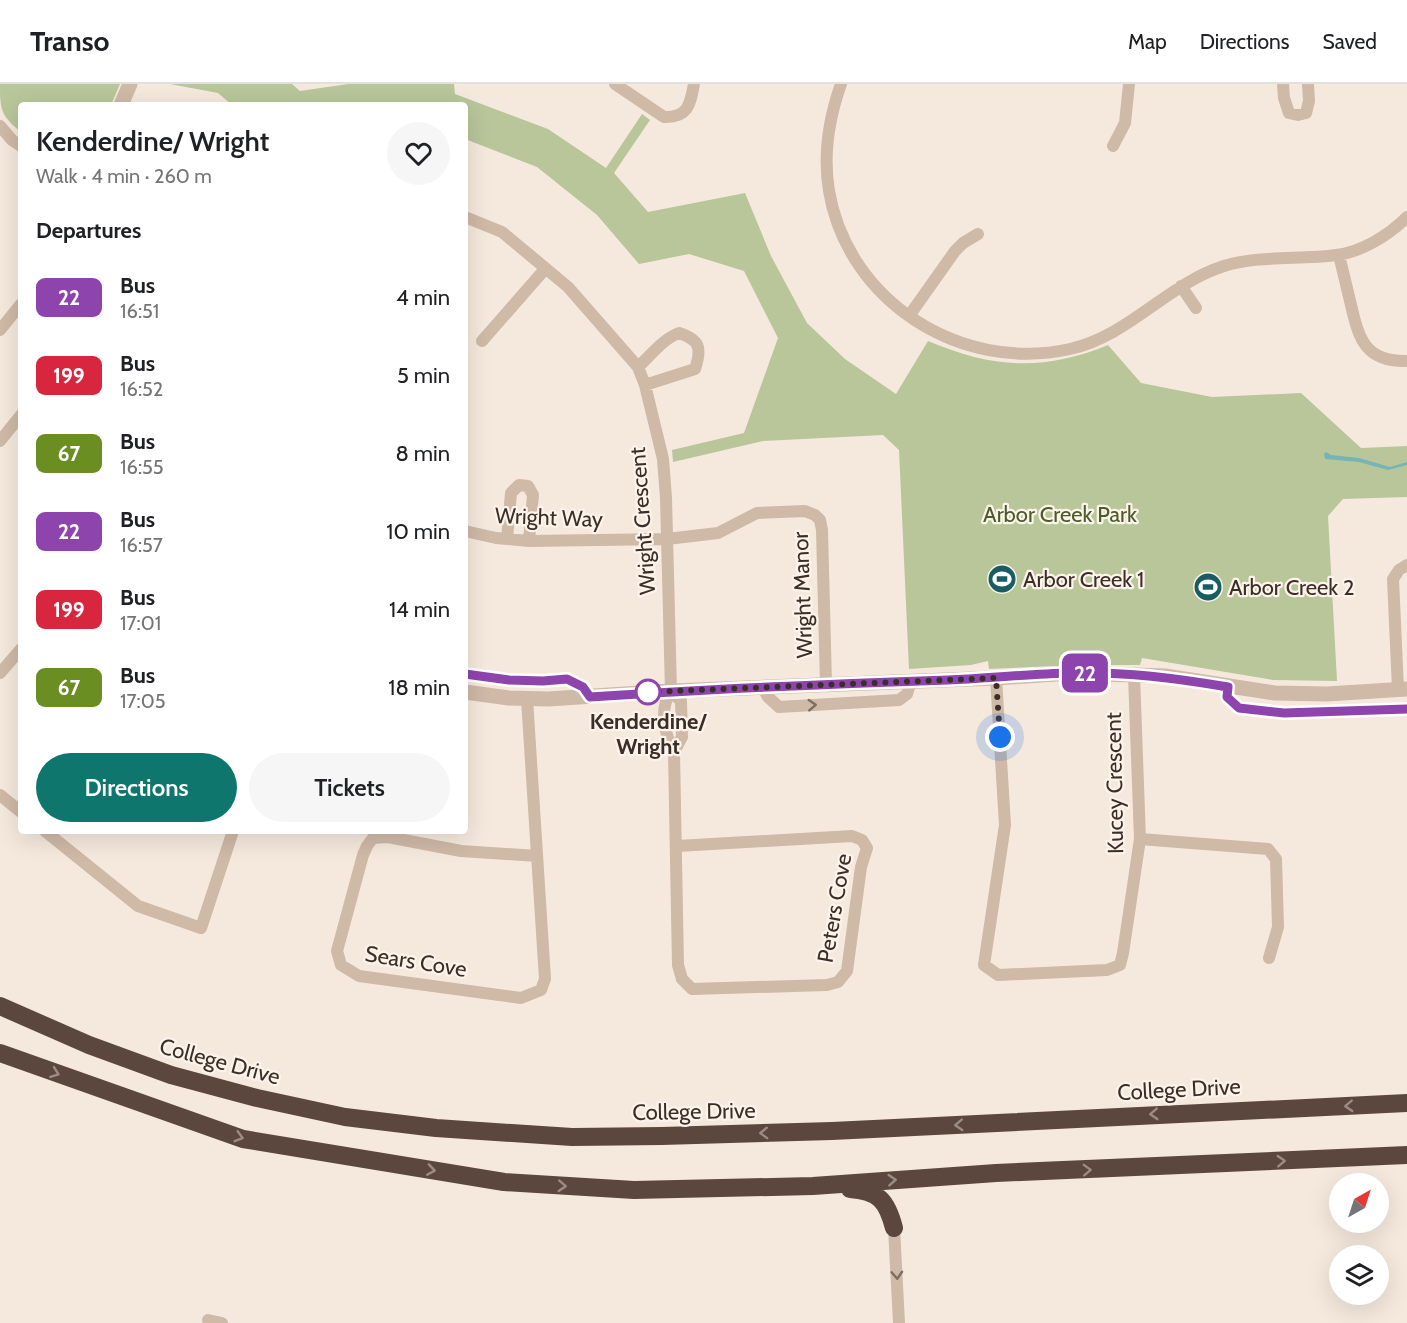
<!DOCTYPE html>
<html lang="en">
<head>
<meta charset="utf-8">
<style>
	:root { --surface:#fff; --page:#f6f6f6; --text:#202124; --muted:#757577; --line:#e0e0e0; --accent:#0f766e }
	body { margin:0; font-family:Cabin,sans-serif; background:var(--page); color:var(--text); height:100vh; display:flex; flex-direction:column; font-size:22px; white-space:nowrap }
	* { box-sizing:border-box; margin:0 }
	p { font-size:20px; color:var(--muted) }
	.icon { flex:none; width:33px; height:33px; fill:none; stroke:currentColor; stroke-width:2; stroke-linecap:round; stroke-linejoin:round }
	.map { position:relative; flex:1; overflow:hidden }
	.panel { position:absolute; left:18px; top:18px; width:450px; height:732px; display:flex; flex-direction:column; background:var(--surface); border-radius:6px; box-shadow:0 6px 24px #0002 }
	.panel>* { flex:none }
	.badge { padding:0 12px; border-radius:9px; font-size:21px; line-height:39px }
	.needle { width:39px; rotate:39deg }
	.controls { position:absolute; left:1329px; top:1089px; display:grid; gap:12px }
	.controls a { display:grid; place-items:center; width:60px; height:60px; border-radius:50%; background:var(--surface); box-shadow:0 6px 24px #0002; font-size:30px }
	.you { position:absolute; width:30px; height:30px; margin:-15px; border:4px solid #fff; border-radius:50%; background:#1a73e8; box-shadow:0 0 0 9px #1a73e833 }
	.map>.badge { position:absolute; translate:-50% -50%; box-shadow:0 0 0 3px #fff }
	h2 { padding:0 18px; font-size:22px; line-height:54px }
	.round { display:grid; place-items:center; flex:none; width:63px; height:63px; border-radius:32px; background:var(--page) }
	.headline { display:flex; align-items:center; justify-content:space-between; height:102px; padding:0 18px }
	h1 { font-size:28px; font-weight:600; line-height:45px }
	.action { display:flex; gap:12px; margin-top:auto; padding:12px 18px }
	.action a { flex:1; height:69px; border-radius:36px; background:var(--accent); color:#fff; font-size:24px; font-weight:600; line-height:69px; text-align:center }
	.action a+a { background:var(--page); color:var(--text) }
	ul { padding:0; list-style:none }
	li { display:flex; align-items:center; gap:18px; height:78px; padding:0 18px }
	li div { flex:1 }
	li b { display:block; font-size:22px }
	li em { font-style:normal }
	li .badge { min-width:66px; font-weight:700; text-align:center }
	header { display:flex; align-items:center; gap:36px; box-sizing:border-box; height:84px; padding:0 30px; background:var(--surface); border-bottom:2px solid var(--line) }
	header strong { font-size:28px }
	nav { display:flex; gap:33px; margin-inline-start:auto; font-size:21px }
	.map>svg:first-child { display:block }
	.green { fill:#b8c69a }
	.water { fill:#78b4b6 }
	.lines { fill:none; stroke-linecap:round; stroke-linejoin:round }
	.minor { stroke:#cfb9a7; stroke-width:12 }
	.tertiary { stroke:#cfb9a7; stroke-width:15 }
	.motorway { stroke:#5c473e; stroke-width:18 }
	.oneway { stroke:#7e6d61 }
	.oneway2 { stroke:#9c8c83 }
	.line-casing { stroke:#fff; stroke-width:14 }
	.line { stroke:#8e44ad; stroke-width:9 }
	.walk { stroke:#3b2e28; stroke-width:6; stroke-dasharray:0 10.8 }
	.stop-dot { fill:#fff; stroke:#8e44ad; stroke-width:3 }
	.labels { text-anchor:middle; stroke-width:4.5; stroke-linejoin:round; paint-order:stroke }
	.park-label { font-size:22px; fill:#4a5c29; stroke:#fcf3ea }
	.street-label { font-size:22px; fill:#3b2e28; stroke:#fcf3ea }
	.poi-label { font-size:22px; fill:#3b2e28; stroke:#fcf3ea; text-anchor:start }
	.stop-label { font-size:22px; font-weight:bold; fill:#3b2e28; stroke:#fcf3ea }
</style>
</head>
<body>
<header>
<strong>Transo</strong>
<nav><a>Map</a><a>Directions</a><a>Saved</a></nav>
</header>
<div class="map">
<svg width="1407" height="1239" viewBox="0 0 1407 1239">
	<rect width="100%" height="100%" fill="#f5e9dd"/>
	<path class="green" d="M0 0H120L111 21H21V48C0 31 0 25 0 0Z
		M170 0H292L300 7 348 0H454L455 10 548 45 606 84 642 30 650 36 614 89 648 128 745 109 771 172 807 239 845 275 896 310 928 257C992 284 1042 288 1108 261L1141 299 1212 313 1301 309 1361 364 1407 362V413L1343 415 1328 432 1337 597 1273 596 1142 574 1140 581H1079L989 585 988 577 971 581 909 585 899 366 883 351 763 357 673 378 672 366 744 349 778 254 744 187 689 170 639 180 597 131 537 83 465 55V21H232L218 9Z"/>
	<path class="water" d="M1326 368 1331 371 1359 374 1390 383 1407 378V381L1388 386 1359 378 1325 375 1324 370Z"/>
	<g class="lines">
		<path class="minor" d="M615 0 664 33C688 34 690 21 694 0
			M841 0C829 34 823 71 829 107 848 218 961 289 1070 265 1129 252 1167 200 1224 182 1260 171 1299 176 1336 171 1362 168 1389 151 1407 133
			M1283 0 1284 14 1289 29 1298 31 1306 29 1309 17 1308 0
			M0 42 12 56 21 62
			M1113 62 1125 39 1129 0
			M465 133 502 148 568 203 638 283 645 301 663 375 666 414 671 607
			M1339 171C1343 188 1347 205 1351 221 1359 256 1366 278 1407 277
			M1181 202 1196 224
			M909 232 955 167 963 159 978 150
			M0 246 21 220
			M482 257 545 185
			M638 283C651 271 663 255 679 249 700 256 702 264 695 285L645 301
			M0 357 21 331
			M465 447 496 454 529 457 667 455 718 449 757 429 805 427 815 431 820 436 822 446 826 600
			M507 455 511 409 519 401 528 402 533 411 529 457
			M0 589 21 565
			M465 590 509 596 543 597 567 595 583 603 590 613
			M996 594 1005 741 984 881 998 891 1107 886 1120 881 1123 869 1140 755 1134 591
			M1228 603 1227 613 1239 624 1284 629 1407 625
			M763 604 768 613 779 623 899 616 907 610 911 597
			M1398 605 1393 495 1399 486 1407 481
			M671 607C659 625 664 649 674 668L678 881 682 895 692 905 827 901 838 898 847 887 861 783 867 764 862 756 852 752 677 762
			M671 607 681 617 682 653 674 668
			M527 615 545 895 541 906 521 914 359 892 341 881 337 867 363 771 367 762 373 754 388 753 461 767 537 772
			M0 711 21 728
			M45 747 138 822 201 844 233 747
			M1140 755 1268 765 1276 775 1278 843 1269 874
			M894 1144 899 1239
			M208 1236 222 1239"/>
		<path class="tertiary" d="M121 21 130 0
			M465 608 509 614 548 615 671 607 996 594 1071 589 1165 592 1275 609 1327 610 1407 605"/>
		<path class="motorway" d="M0 922 89 961 171 991 257 1014 345 1033 436 1044 572 1053 662 1052 832 1047 1407 1019
			M0 969 243 1055 504 1098 634 1106 813 1102 996 1089 1407 1071
			M850 1105C879 1107 887 1117 894 1144"/>
	</g>
	<defs><path id="oneway-chevron" d="M-2-3.5L2.5 0L-2 3.5" fill="none" stroke-width="1.6" stroke-linecap="round" stroke-linejoin="round" transform="scale(1.5)"/></defs>
	<g class="oneway">
		<use href="#oneway-chevron" transform="translate(812 621) rotate(-3)"/>
		<use href="#oneway-chevron" transform="translate(897 1191) rotate(87)"/>
	</g>
	<g class="oneway2">
		<use href="#oneway-chevron" transform="translate(55 989) rotate(20)"/>
		<use href="#oneway-chevron" transform="translate(1349 1022) rotate(177)"/>
		<use href="#oneway-chevron" transform="translate(1154 1030) rotate(177)"/>
		<use href="#oneway-chevron" transform="translate(959 1041) rotate(177)"/>
		<use href="#oneway-chevron" transform="translate(764 1049) rotate(178)"/>
		<use href="#oneway-chevron" transform="translate(239 1053) rotate(16)"/>
		<use href="#oneway-chevron" transform="translate(1281 1077) rotate(-3)"/>
		<use href="#oneway-chevron" transform="translate(431 1086) rotate(9)"/>
		<use href="#oneway-chevron" transform="translate(1087 1086) rotate(-2)"/>
		<use href="#oneway-chevron" transform="translate(892 1096) rotate(-4)"/>
		<use href="#oneway-chevron" transform="translate(562 1102) rotate(3)"/>
	</g>
	<g class="lines">
		<g class="line-casing">
			<path id="line" d="M465 590 509 596 543 597 567 595 583 603 590 613C709 605 828 600 948 596 989 594 1029 590 1070 589 1123 587 1176 594 1228 603L1227 613 1239 624 1284 629 1407 625"/>
		</g>
		<use href="#line" class="line"/>
		<path class="walk" d="M648 608 996 594 1000 653"/>
	</g>
	<defs>
		<g id="stadium-disc" transform="scale(1.5)"><circle r="9.5" fill="#185d61" stroke="#fcf3ea"/><path d="M0-5a6.5 5 0 1 0 0 10a6.5 5 0 1 0 0-10ZM-3.5-1.8h7v3.6h-7Z" fill="#fff"/></g>
	</defs>
	<g fill-rule="evenodd">
		<use href="#stadium-disc" x="1002" y="495"/>
		<use href="#stadium-disc" x="1208" y="503"/>
	</g>
	<circle class="stop-dot" cx="648" cy="608" r="12"/>
	<g class="labels">
		<g class="park-label">
			<text x="1060" y="438">Arbor Creek Park</text>
		</g>
		<g class="street-label">
			<text transform="translate(549 433) rotate(2)" y="8">Wright Way</text>
			<text transform="translate(642 437) rotate(-94)" y="8">Wright Crescent</text>
			<text transform="translate(802 511) rotate(-92)" y="8">Wright Manor</text>
			<text transform="translate(1114 699) rotate(-91)" y="8">Kucey Crescent</text>
			<text transform="translate(834 824) rotate(-80)" y="8">Peters Cove</text>
			<text transform="translate(416 877) rotate(9)" y="8">Sears Cove</text>
			<text transform="translate(220 977) rotate(15)" y="8">College Drive</text>
			<text transform="translate(1179 1005) rotate(-3)" y="8">College Drive</text>
			<text transform="translate(694 1027) rotate(-1)" y="8">College Drive</text>
		</g>
		<g class="poi-label">
			<text x="1023" y="503">Arbor Creek 1</text>
			<text x="1229" y="511">Arbor Creek 2</text>
		</g>
		<g class="stop-label">
			<text x="648" y="645">Kenderdine/<tspan x="648" dy="25">Wright</tspan></text>
		</g>
	</g>
</svg>
<div class="controls">
<a><svg class="needle" viewBox="-14 -14 28 28"><path d="M0-13l5 13h-10z" fill="#e53935"/><path d="M0 13l5-13h-10z" fill="#757577"/></svg></a>
<a><svg class="icon" aria-label="layers" viewBox="0 0 24 24"><path d="M12 4l9 5-9 5-9-5zM3 14l9 5 9-5"/></svg></a>
</div>
<div class="you" style="left:1000px;top:653px"></div>
<b class="badge" style="left:1085px;top:589px;background:#8e44ad;color:#fff">22</b>
<section class="panel">
<div class="headline"><div><h1>Kenderdine/ Wright</h1><p>Walk · 4 min · 260 m</p></div><a class="round"><svg class="icon" aria-label="heart" viewBox="0 0 24 24"><path d="M12 20l-8-8c-3-5 5-10 8-4 3-6 11-1 8 4z"/></svg></a></div>
<h2>Departures</h2>
<ul>
<li><span class="badge" style="background:#8e44ad;color:#fff">22</span><div><b>Bus</b><p>16:51</p></div><em>4 min</em></li>
<li><span class="badge" style="background:#d7263d;color:#fff">199</span><div><b>Bus</b><p>16:52</p></div><em>5 min</em></li>
<li><span class="badge" style="background:#6b8e23;color:#fff">67</span><div><b>Bus</b><p>16:55</p></div><em>8 min</em></li>
<li><span class="badge" style="background:#8e44ad;color:#fff">22</span><div><b>Bus</b><p>16:57</p></div><em>10 min</em></li>
<li><span class="badge" style="background:#d7263d;color:#fff">199</span><div><b>Bus</b><p>17:01</p></div><em>14 min</em></li>
<li><span class="badge" style="background:#6b8e23;color:#fff">67</span><div><b>Bus</b><p>17:05</p></div><em>18 min</em></li>
</ul>
<div class="action"><a>Directions</a><a>Tickets</a></div>
</section>
</div>
</body>
</html>
